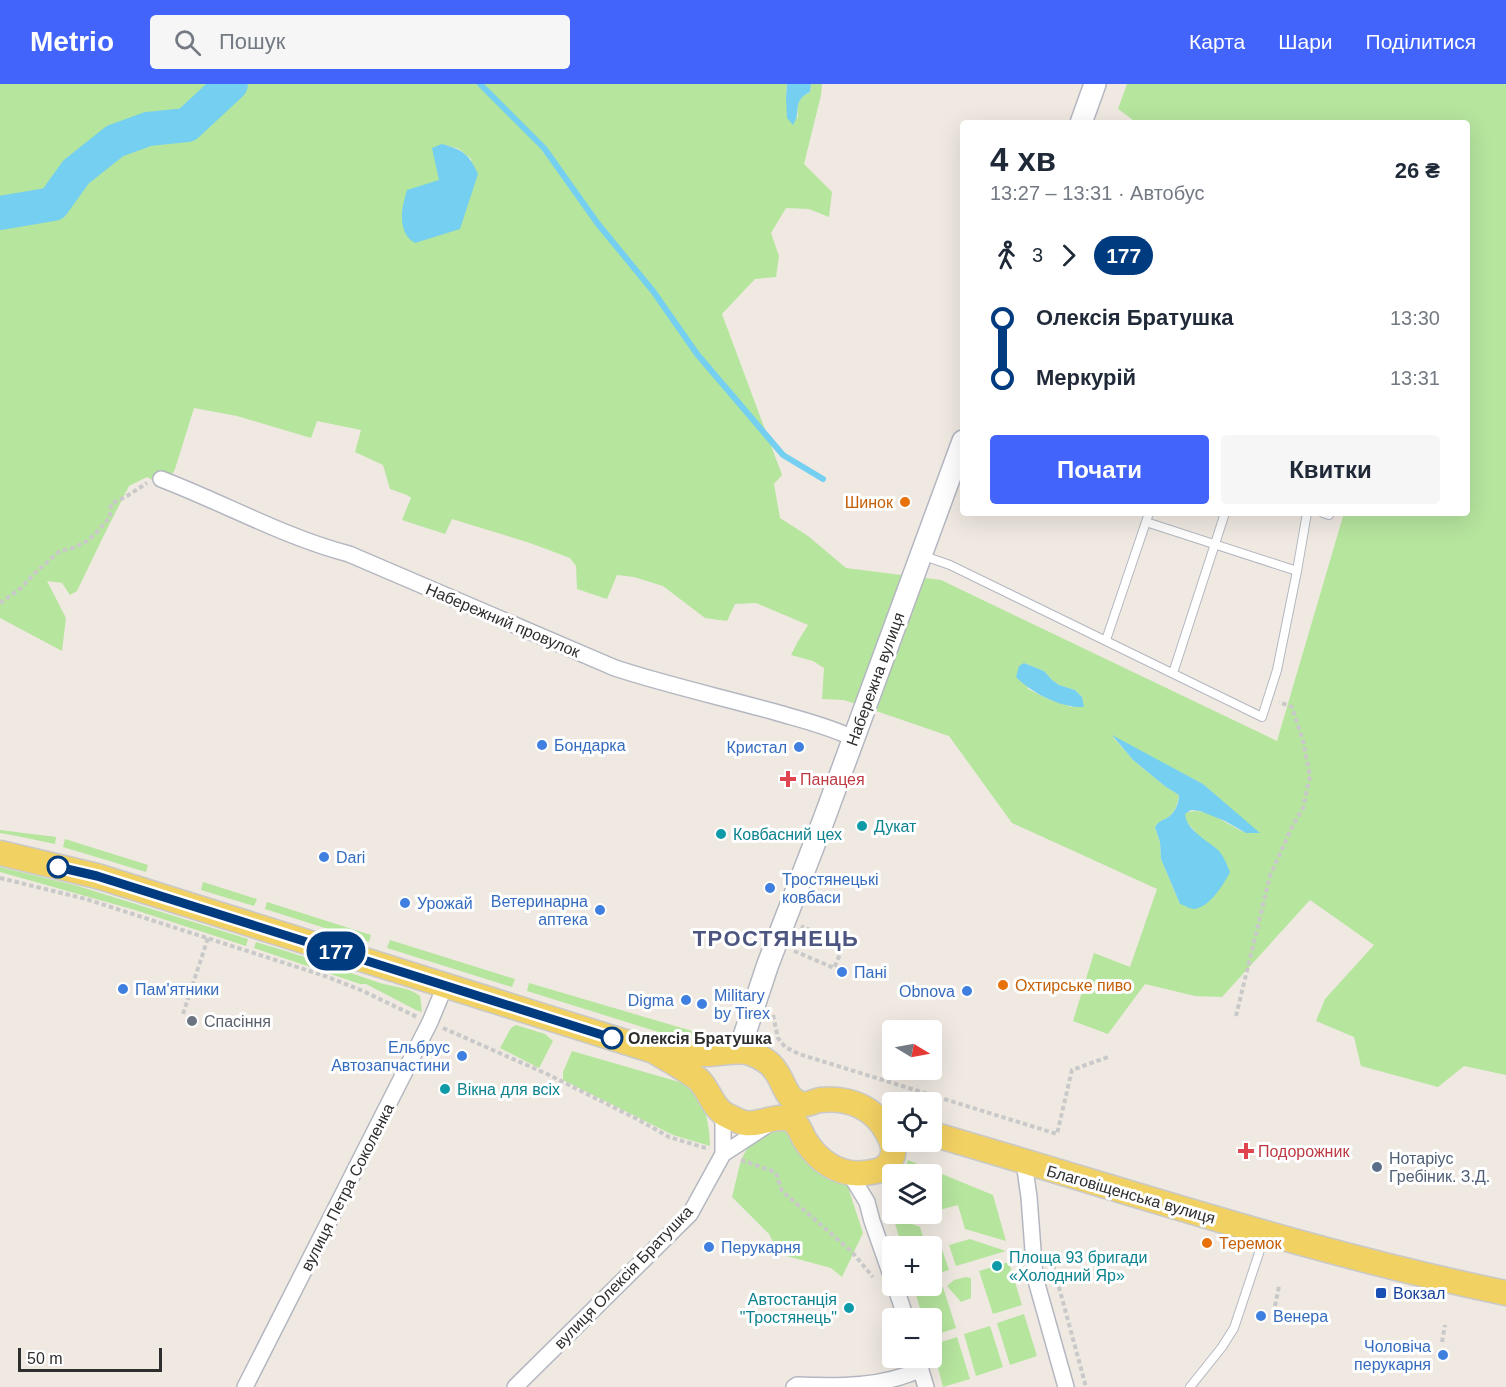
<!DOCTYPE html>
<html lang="uk">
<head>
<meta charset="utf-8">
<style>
	:root { --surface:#fff; --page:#f6f6f7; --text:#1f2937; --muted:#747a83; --accent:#4264fb }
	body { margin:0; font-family:Arial,sans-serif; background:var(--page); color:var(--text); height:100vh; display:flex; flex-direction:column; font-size:22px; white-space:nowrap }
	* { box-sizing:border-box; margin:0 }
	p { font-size:20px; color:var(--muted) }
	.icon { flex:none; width:33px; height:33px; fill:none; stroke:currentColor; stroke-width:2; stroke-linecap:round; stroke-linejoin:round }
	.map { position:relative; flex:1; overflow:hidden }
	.drawer { position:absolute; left:960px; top:36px; width:510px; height:396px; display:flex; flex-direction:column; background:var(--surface); border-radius:6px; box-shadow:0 6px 24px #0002 }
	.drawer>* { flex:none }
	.badge { padding:0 12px; border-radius:20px; font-size:21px; line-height:39px }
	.needle { width:39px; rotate:100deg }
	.controls { position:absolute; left:882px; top:936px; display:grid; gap:12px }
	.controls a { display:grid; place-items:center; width:60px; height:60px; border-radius:6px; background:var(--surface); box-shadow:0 6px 24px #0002; font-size:30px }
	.scale { position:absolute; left:18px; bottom:15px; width:144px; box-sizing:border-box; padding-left:6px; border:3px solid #2e2e2e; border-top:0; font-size:16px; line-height:21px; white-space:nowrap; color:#2e2e2e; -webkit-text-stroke:4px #fff; paint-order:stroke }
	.map>.badge { position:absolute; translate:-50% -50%; box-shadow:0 0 0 3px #fff }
	.legs { display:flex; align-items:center; gap:9px; height:66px; padding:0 30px; font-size:20px }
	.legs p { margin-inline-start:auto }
	.headline { display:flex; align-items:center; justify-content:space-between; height:102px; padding:0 30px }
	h1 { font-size:33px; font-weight:600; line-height:45px }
	.primary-button { display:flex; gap:12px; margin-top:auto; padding:12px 30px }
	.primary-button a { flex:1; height:69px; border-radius:6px; background:var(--accent); color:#fff; font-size:24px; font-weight:600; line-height:69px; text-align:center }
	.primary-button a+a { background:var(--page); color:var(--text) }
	ul { padding:0 30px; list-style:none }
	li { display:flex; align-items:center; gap:21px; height:60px; font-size:22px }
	li i { display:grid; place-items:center; width:9px; height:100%; margin:0 8px; background:currentColor }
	li i::after { content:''; width:15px; height:15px; margin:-8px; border:4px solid; border-radius:50%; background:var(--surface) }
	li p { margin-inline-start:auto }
	li:first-child i { background:linear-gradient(#0000 50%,currentColor 0) }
	li:last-child i { background:linear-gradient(currentColor 50%,#0000 0) }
	header { display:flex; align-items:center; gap:36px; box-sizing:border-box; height:84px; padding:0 30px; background:var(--accent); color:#fff }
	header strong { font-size:28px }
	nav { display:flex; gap:33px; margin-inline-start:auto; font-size:21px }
	.search { width:420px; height:54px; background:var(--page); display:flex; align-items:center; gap:15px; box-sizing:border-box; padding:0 21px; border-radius:6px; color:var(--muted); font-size:22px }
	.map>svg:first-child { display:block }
	.green { fill:#b6e59e; fill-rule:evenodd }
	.water { fill:#75cff0 }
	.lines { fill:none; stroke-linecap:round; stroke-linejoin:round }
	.stream { stroke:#75cff0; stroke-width:6 }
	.river { stroke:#75cff0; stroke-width:34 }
	.lane-casing { stroke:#b4b7c1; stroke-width:10 }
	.street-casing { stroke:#b4b7c1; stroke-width:18 }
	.secondary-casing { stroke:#b4b7c1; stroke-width:24 }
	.primary-casing { stroke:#c9c9c9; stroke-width:27 }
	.path { stroke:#c9c9c9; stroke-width:4; stroke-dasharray:4.5 3; stroke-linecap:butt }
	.lane { stroke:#fff; stroke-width:8 }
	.street { stroke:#fff; stroke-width:15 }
	.secondary { stroke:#fff; stroke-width:21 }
	.primary { stroke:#f2d163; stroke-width:24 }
	.line-1-casing { stroke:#fff; stroke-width:14 }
	.line-1 { stroke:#003b80; stroke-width:9 }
	.food-dot { fill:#e8710a; stroke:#fff; stroke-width:2 }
	.shop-dot { fill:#3f7fe0; stroke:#fff; stroke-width:2 }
	.health-dot { fill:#e0444e; stroke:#fff; stroke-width:2 }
	.culture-dot { fill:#0f9aa8; stroke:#fff; stroke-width:2 }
	.stop-1-dot { fill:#fff; stroke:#003b80; stroke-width:3 }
	.worship-dot { fill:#6b7280; stroke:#fff; stroke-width:2 }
	.service-dot { fill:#5c6f8a; stroke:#fff; stroke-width:2 }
	.transit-dot { fill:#1a4fb4; stroke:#fff; stroke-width:2 }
	.labels { text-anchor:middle; stroke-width:6; stroke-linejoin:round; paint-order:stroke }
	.food-label { font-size:16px; fill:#c56008; stroke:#fff; text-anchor:start }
	.street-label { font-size:16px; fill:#2e2e2e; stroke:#fff }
	.shop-label { font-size:16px; fill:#366cbe; stroke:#fff; text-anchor:start }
	.health-label { font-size:16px; fill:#be3a42; stroke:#fff; text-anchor:start }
	.culture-label { font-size:16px; fill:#0d838f; stroke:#fff; text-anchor:start }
	.worship-label { font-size:16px; fill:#5b616d; stroke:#fff; text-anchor:start }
	.stop-label { font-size:16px; font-weight:bold; fill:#2e2e2e; stroke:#fff; text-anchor:start }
	.service-label { font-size:16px; fill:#4e5e75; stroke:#fff; text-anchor:start }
	.transit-label { font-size:16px; fill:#164399; stroke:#fff; text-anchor:start }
	.district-label { font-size:22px; font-weight:bold; letter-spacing:1.5px; fill:#4d5680; stroke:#fff }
</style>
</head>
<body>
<header>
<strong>Metrio</strong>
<div class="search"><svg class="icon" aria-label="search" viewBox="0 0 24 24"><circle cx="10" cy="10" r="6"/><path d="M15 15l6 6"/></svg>Пошук</div>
<nav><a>Карта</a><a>Шари</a><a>Поділитися</a></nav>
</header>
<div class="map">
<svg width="1506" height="1303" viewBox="0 0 1506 1303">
	<rect width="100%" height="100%" fill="#efe9e1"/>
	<path class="green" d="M0 0H787L786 13 798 35C797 21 796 15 810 8L811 0H822L821 11 804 80 832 108 829 133 809 125 786 124 771 149 779 172 776 193 755 195 722 230 782 391 774 400 780 434 808 452 846 484 941 496 1277 657 1344 429H1467V39H1137L1118 25 1127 0H1506V991L1464 982 1438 1003 1361 982 1354 953 1316 937 1325 915 1374 861 1310 816 1222 913 1195 912 1145 900 1108 950 1073 937 1094 869 1130 883 1157 805 1012 739 949 652 844 616 822 615 824 584 813 577 791 571 797 559 808 541 756 519 735 520 727 537 705 534 663 502 634 493 617 491 607 515 577 505 576 482 570 474 530 459 452 435 445 450 402 436 411 414 407 411 390 405 383 381 355 368 361 346 317 337 311 354 237 332 194 324 175 385 165 403 147 393 129 402 103 453 77 507 70 511 62 499 47 497 66 534 62 567 0 534ZM442 60 459 65 472 76 439 96ZM1024 579 1044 587 1052 596 1059 601 1075 606 1082 613 1071 623 1065 620 1050 616 1028 605ZM1113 653 1203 700 1259 749C1254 749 1249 749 1244 748 1227 741 1203 719 1184 730L1185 737 1195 747 1180 820 1161 775 1160 758 1155 743C1159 737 1161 737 1167 734 1175 729 1178 719 1179 711L1166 703 1133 676Z
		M0 746 56 753 55 760 17 752 0 749Z
		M65 755 148 781 146 788 63 763Z
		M0 783 78 802 248 855 246 862 135 826 0 788Z
		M203 798 257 815 254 822 201 806Z
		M267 818 371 851 369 858 265 825Z
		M390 856 515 895 512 903 387 864Z
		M256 858C298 870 339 885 380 899 393 903 409 903 420 912L422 928 416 926 366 900H360L254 864Z
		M529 899 699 949V951L691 956 681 955 527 907Z
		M516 941 545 950 553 957 539 984 500 964 511 944Z
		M572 967 693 1002C705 1015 710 1045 710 1062L673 1051 563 996V988Z
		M778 1034 843 1088 863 1149 842 1193 831 1184 779 1170 769 1150 732 1113 741 1076 755 1049Z
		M908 1076 993 1111 1006 1157 965 1145 958 1121 932 1128V1090H902Z
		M893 1133 920 1143 926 1162H902Z
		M970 1155 1006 1167 956 1182 949 1161Z
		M942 1165 949 1186 932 1191V1169Z
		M1009 1178 1022 1221 993 1230 979 1187Z
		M966 1193 971 1194V1214L961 1218 947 1202 954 1196Z
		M943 1203 956 1244 932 1252V1234H923L916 1211Z
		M1024 1230 1037 1272 1010 1281 997 1239Z
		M990 1242 1003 1283 976 1292 964 1250Z
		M957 1253 970 1295 943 1303 932 1261Z"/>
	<path class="water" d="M787 0H811L810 8C791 17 802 28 793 41L787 34 786 13Z
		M442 60C463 66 469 70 478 90L460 145 415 159C412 157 409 155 407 152 398 139 403 119 407 106L439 96 432 64Z
		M1024 579 1044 587 1052 596 1059 601 1075 606 1082 613 1084 623C1060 624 1032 609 1016 593L1019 582Z
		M1112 651 1203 700 1260 749H1246L1225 737 1200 727 1191 726 1185 730C1186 746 1207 756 1218 766 1224 772 1227 781 1230 788 1224 800 1209 824 1194 825 1190 825 1184 821 1180 820L1161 775 1160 758 1155 743C1159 737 1161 737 1167 734 1175 729 1179 719 1179 711L1166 703 1133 676Z"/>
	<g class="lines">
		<path class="stream" d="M480 0 544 64 598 140 653 207 697 270 783 371 823 395"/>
		<path class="river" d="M0 129 53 120 76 88 115 57 148 45 187 41 231 0"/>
		<g class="lane-casing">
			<path id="lane" d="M1323 429 1329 431 1330 429
				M1146 438 1297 487
				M924 472 950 481 1262 633 1277 586 1297 487 1307 429
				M1106 556 1149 429
				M1173 589 1225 429
				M1190 1303 1222 1263 1234 1244 1265 1151"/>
		</g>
		<g class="street-casing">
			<path id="street" d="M161 395C224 419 284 453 349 470L615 584C667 601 721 613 775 628 802 636 828 642 853 654
				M723 1029V1070
				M1024 1078 1029 1113 1035 1193 1066 1303
				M850 1090 867 1118 872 1137 892 1194
				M895 1202 906 1234
				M917 1274 926 1303
				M245 1303 430 938 445 902
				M515 1303 690 1130 723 1070 769 1040
				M794 1303 797 1301C837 1303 884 1303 921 1285"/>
		</g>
		<g class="secondary-casing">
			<path id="secondary" d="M1081 39 1095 0
				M739 967 768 880 824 735 963 357"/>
		</g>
		<g class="primary-casing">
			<path id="primary" d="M0 769 97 792 654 967C672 968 690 970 709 970 723 970 739 964 753 970 762 974 770 978 775 986 784 997 786 1017 802 1020 808 1021 814 1017 820 1016 848 1013 875 1023 888 1050 893 1059 896 1070 889 1079 884 1087 873 1088 865 1089 839 1092 818 1077 805 1056 801 1050 800 1042 793 1037 778 1028 761 1042 745 1039 739 1038 733 1034 728 1032 713 1025 710 1008 700 997 691 988 666 975 654 967
				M932 1050C1122 1105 1311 1169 1506 1209"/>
		</g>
		<path class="path" d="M0 519 21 504 36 488 60 467 73 464 87 457 97 448 110 433 111 420 127 412 147 399
			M0 794 86 815 325 892 363 907 417 933
			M794 867 834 884 844 861 801 842
			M183 930 208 854
			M773 931 778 954 785 963 799 970 1057 1050 1072 986 1108 973
			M1236 932 1270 792 1291 745 1303 724 1310 692 1303 657 1292 623 1279 618
			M443 944 547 990 639 1036 669 1053 709 1065
			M741 1076 770 1086 776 1089 782 1107 852 1168 873 1193
			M1053 1181 1086 1303
			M1275 1222 1279 1202
			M1442 1258 1445 1241"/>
		<use href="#lane" class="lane"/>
		<use href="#street" class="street"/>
		<use href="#secondary" class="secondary"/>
		<use href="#primary" class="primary"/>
	</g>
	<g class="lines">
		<g class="line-1-casing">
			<path id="line-1" d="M58 783 97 792 612 954"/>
		</g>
		<use href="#line-1" class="line-1"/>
	</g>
	<g class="food-dot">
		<circle cx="905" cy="418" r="6"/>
		<circle cx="1003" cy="901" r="6"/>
		<circle cx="1207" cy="1159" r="6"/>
	</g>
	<g class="shop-dot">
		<circle cx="542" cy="661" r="6"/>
		<circle cx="799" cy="663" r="6"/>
		<circle cx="324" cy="773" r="6"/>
		<circle cx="770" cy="804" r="6"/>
		<circle cx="405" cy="819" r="6"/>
		<circle cx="600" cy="826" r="6"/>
		<circle cx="842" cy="888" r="6"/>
		<circle cx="123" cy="905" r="6"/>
		<circle cx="967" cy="907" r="6"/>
		<circle cx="686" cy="916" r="6"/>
		<circle cx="702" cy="920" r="6"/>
		<circle cx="462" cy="972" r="6"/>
		<circle cx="709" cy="1163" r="6"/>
		<circle cx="1261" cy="1232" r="6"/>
		<circle cx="1443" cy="1271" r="6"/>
	</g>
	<g class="health-dot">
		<path d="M785 686h6v6h6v6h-6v6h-6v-6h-6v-6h6z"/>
		<path d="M1243 1058h6v6h6v6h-6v6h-6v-6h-6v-6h6z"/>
	</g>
	<g class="culture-dot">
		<circle cx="862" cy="742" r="6"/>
		<circle cx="721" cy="750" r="6"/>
		<circle cx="445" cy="1005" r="6"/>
		<circle cx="997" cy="1182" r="6"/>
		<circle cx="849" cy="1224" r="6"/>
	</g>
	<g class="stop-1-dot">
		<circle cx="58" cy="783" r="10"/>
		<circle cx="612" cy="954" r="10"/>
	</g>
	<circle class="worship-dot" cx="192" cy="937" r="6"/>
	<circle class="service-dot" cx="1377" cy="1083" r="6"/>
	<rect class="transit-dot" x="1375" y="1203" width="12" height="12" rx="3"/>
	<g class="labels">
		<g class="food-label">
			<text x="893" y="424" text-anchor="end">Шинок</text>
			<text x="1015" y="907">Охтирське пиво</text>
			<text x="1219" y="1165">Теремок</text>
		</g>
		<g class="street-label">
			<text transform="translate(503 536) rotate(23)" y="6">Набережний провулок</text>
			<text transform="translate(875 595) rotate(-70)" y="6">Набережна вулиця</text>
			<text transform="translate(347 1103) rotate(-63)" y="6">вулиця Петра Соколенка</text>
			<text transform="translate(1131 1110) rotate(16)" y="6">Благовіщенська вулиця</text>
			<text transform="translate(623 1193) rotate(-46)" y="6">вулиця Олексія Братушка</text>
		</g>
		<g class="shop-label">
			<text x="554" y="667">Бондарка</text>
			<text x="787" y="669" text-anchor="end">Кристал</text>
			<text x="336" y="779">Dari</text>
			<text x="782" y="801">Тростянецькі<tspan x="782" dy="18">ковбаси</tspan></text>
			<text x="588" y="823" text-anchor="end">Ветеринарна<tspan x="588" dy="18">аптека</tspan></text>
			<text x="417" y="825">Урожай</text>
			<text x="854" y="894">Пані</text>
			<text x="135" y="911">Пам'ятники</text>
			<text x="955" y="913" text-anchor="end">Obnova</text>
			<text x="714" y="917">Military<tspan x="714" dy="18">by Tirex</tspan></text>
			<text x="674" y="922" text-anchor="end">Digma</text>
			<text x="450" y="969" text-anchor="end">Ельбрус<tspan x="450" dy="18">Автозапчастини</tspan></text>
			<text x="721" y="1169">Перукарня</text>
			<text x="1273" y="1238">Венера</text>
			<text x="1431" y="1268" text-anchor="end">Чоловіча<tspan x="1431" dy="18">перукарня</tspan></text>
		</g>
		<g class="health-label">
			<text x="800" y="701">Панацея</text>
			<text x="1258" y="1073">Подорожник</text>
		</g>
		<g class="culture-label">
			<text x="874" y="748">Дукат</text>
			<text x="733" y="756">Ковбасний цех</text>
			<text x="457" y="1011">Вікна для всіх</text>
			<text x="1009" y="1179">Площа 93 бригади<tspan x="1009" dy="18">«Холодний Яр»</tspan></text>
			<text x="837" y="1221" text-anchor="end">Автостанція<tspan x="837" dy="18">"Тростянець"</tspan></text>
		</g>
		<g class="worship-label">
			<text x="204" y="943">Спасіння</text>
		</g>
		<g class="stop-label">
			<text x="628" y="960">Олексія Братушка</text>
		</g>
		<g class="service-label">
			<text x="1389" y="1080">Нотаріус<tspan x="1389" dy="18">Гребіник. З.Д.</tspan></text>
		</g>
		<g class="transit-label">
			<text x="1393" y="1215">Вокзал</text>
		</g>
		<g class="district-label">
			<text x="776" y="862">ТРОСТЯНЕЦЬ</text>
		</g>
	</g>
</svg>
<div class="controls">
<a><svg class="needle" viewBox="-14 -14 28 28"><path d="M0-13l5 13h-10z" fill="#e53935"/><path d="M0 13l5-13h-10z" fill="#747a83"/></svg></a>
<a><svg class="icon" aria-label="locate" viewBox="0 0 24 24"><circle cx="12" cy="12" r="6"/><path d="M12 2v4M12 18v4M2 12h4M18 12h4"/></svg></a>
<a><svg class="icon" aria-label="layers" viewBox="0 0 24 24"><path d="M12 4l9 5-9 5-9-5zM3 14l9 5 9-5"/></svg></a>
<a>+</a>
<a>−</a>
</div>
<div class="scale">50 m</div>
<b class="badge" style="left:336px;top:867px;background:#003b80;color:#fff">177</b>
<section class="drawer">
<div class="headline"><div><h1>4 хв</h1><p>13:27 – 13:31 · Автобус</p></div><b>26 ₴</b></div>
<div class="legs"><svg class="icon" aria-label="walk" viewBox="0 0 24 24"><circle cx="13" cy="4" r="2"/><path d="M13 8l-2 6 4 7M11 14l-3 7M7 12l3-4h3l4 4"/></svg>3<svg class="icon" aria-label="forward" viewBox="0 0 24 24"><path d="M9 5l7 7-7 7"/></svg><b class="badge" style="background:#003b80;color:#fff">177</b></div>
<ul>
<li><i style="color:#003b80"></i><b>Олексія Братушка</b><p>13:30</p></li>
<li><i style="color:#003b80"></i><b>Меркурій</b><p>13:31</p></li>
</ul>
<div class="primary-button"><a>Почати</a><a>Квитки</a></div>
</section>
</div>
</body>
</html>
